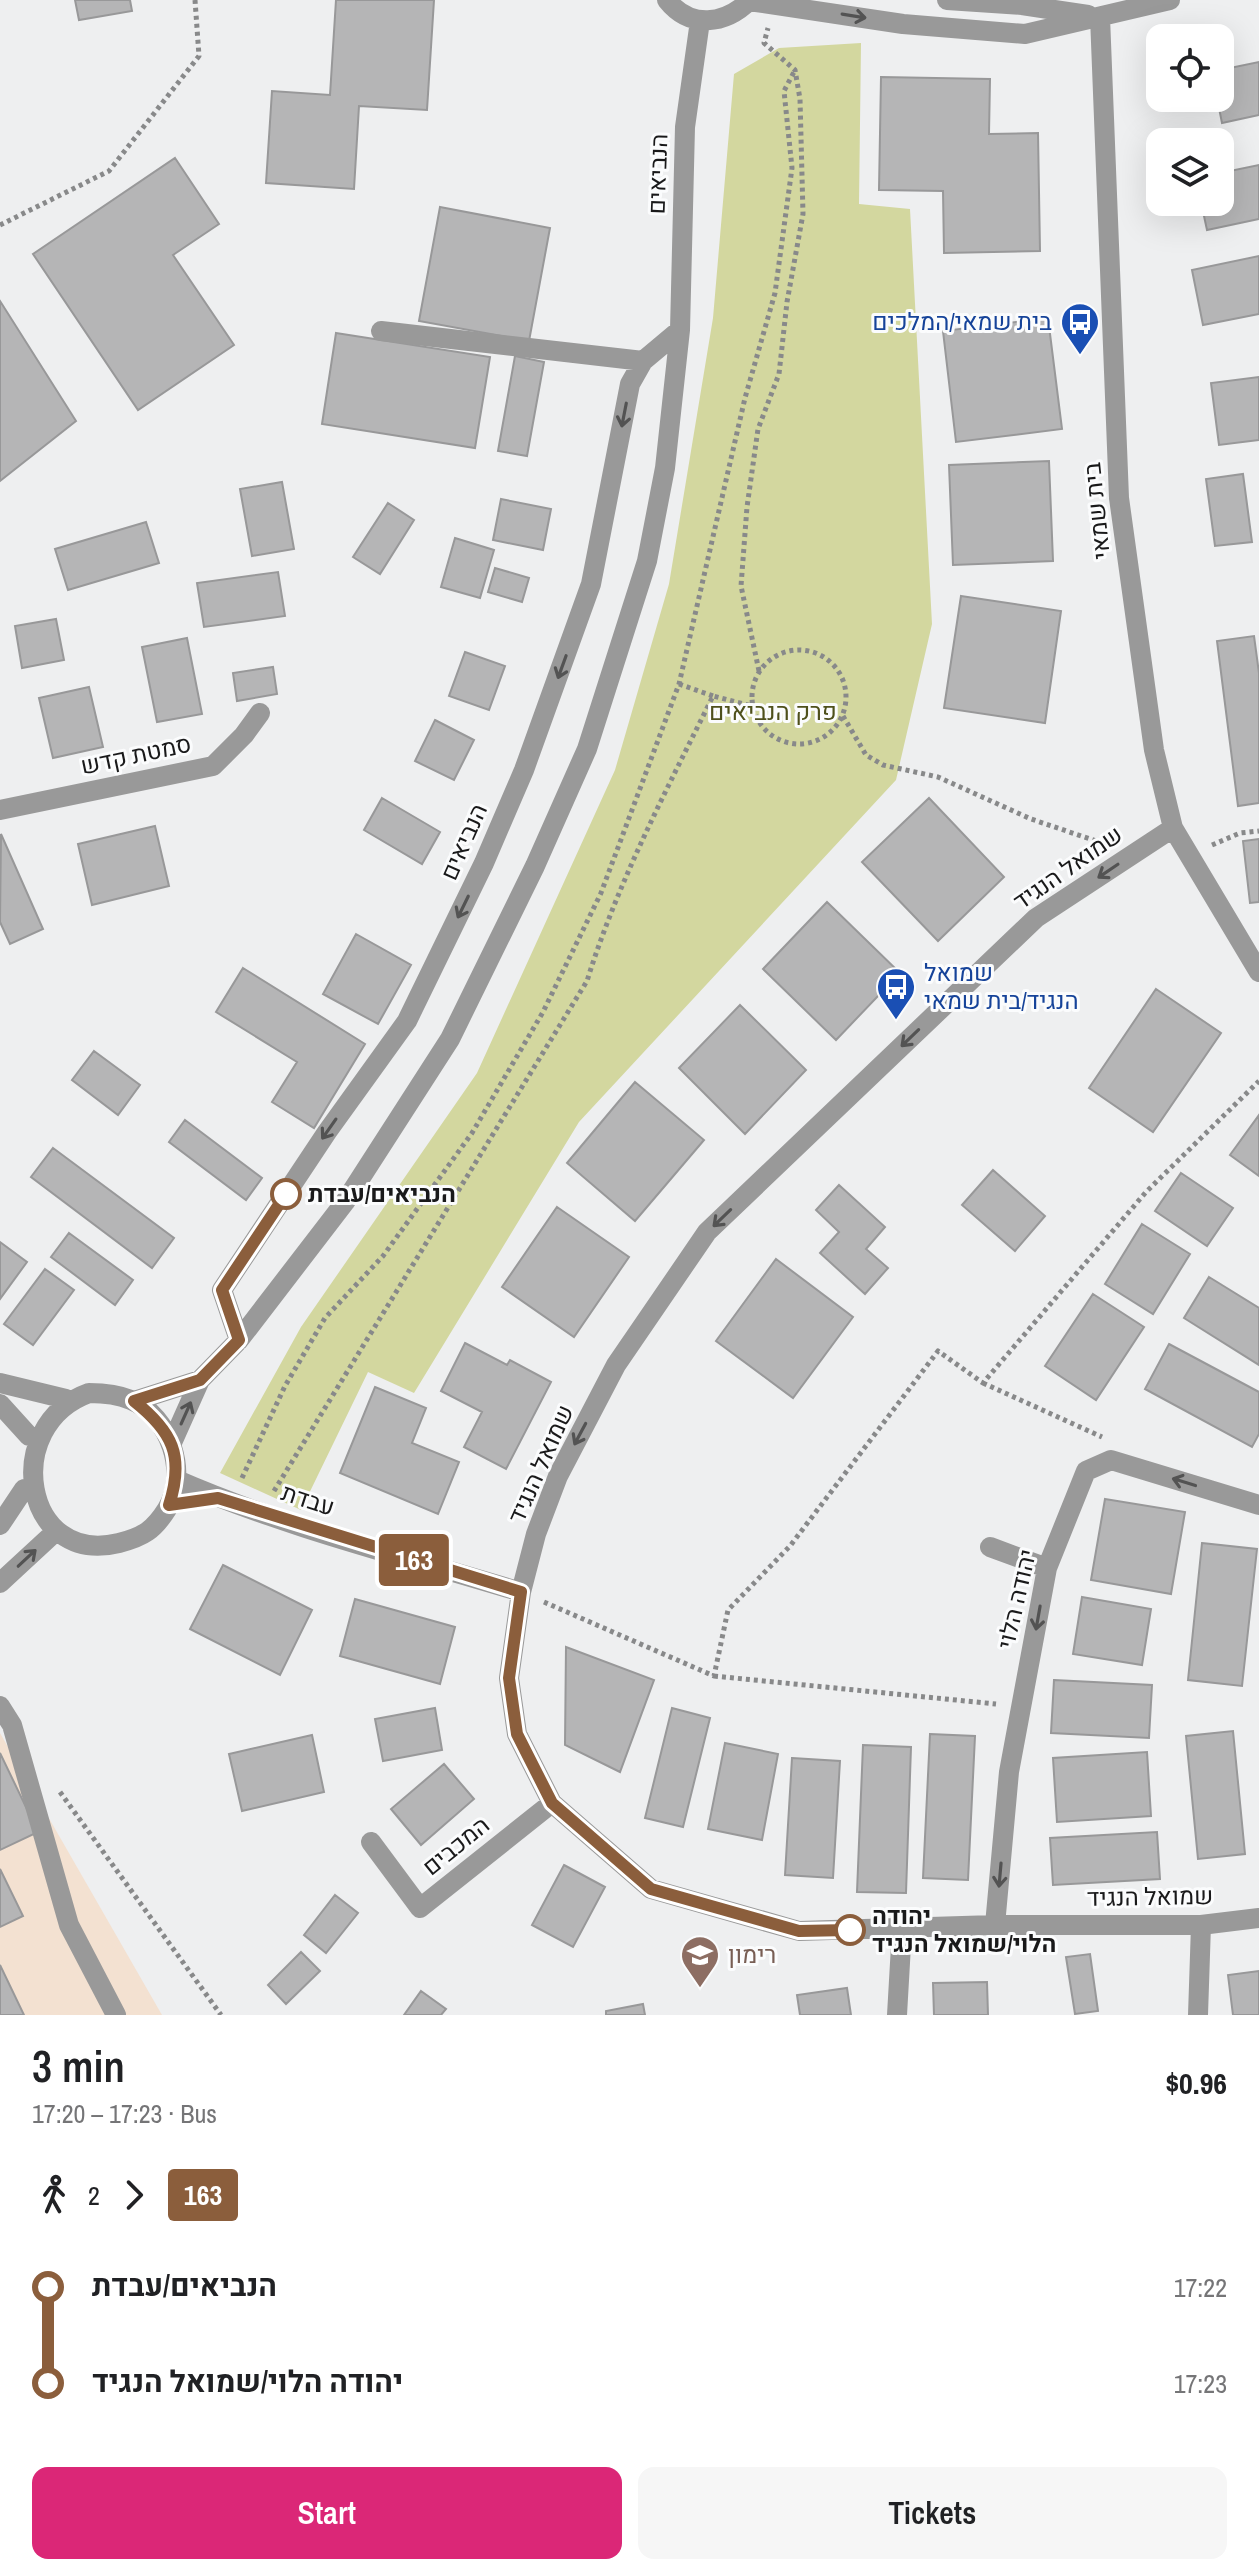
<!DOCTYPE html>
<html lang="en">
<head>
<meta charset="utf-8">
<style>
	:root { --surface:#fff; --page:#f6f6f6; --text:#202124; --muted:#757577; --accent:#db2777 }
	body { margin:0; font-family:"Archivo Narrow",Heebo,sans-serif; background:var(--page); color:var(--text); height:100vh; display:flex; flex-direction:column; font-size:30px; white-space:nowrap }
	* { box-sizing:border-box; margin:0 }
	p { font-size:26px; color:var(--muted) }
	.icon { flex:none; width:44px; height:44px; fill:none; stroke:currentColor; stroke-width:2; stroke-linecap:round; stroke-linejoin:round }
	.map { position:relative; height:2015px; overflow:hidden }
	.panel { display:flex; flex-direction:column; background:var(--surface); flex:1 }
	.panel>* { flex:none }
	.badge { padding:0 16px; border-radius:6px; font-size:28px; line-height:52px }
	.buttons { position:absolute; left:1146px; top:24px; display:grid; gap:16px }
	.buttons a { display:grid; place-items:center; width:88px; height:88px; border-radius:16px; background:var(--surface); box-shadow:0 8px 32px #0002; font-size:40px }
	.map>.badge { position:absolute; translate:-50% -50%; box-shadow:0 0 0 4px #fff }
	.legs { display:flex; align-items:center; gap:12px; height:88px; padding:0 32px; font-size:26px }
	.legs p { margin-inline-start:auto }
	.headline { display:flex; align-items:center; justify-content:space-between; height:136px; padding:0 32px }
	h1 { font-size:44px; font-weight:600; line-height:60px }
	.cta { display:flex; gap:16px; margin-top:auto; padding:16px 32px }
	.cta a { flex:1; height:92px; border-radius:16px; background:var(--accent); color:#fff; font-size:32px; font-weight:600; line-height:92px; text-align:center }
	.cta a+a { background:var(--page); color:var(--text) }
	ul { padding:0 32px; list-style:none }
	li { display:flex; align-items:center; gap:28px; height:96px; font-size:30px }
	li i { display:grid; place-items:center; width:12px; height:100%; margin:0 10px; background:currentColor }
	li i::after { content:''; width:20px; height:20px; margin:-10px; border:6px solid; border-radius:50%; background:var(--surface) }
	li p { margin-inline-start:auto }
	li:first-child i { background:linear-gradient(#0000 50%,currentColor 0) }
	li:last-child i { background:linear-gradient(currentColor 50%,#0000 0) }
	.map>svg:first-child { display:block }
	.industrial { fill:#f3e1d1 }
	.green { fill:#d3d79f }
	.building { fill:#b5b5b6; stroke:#989899; stroke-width:2 }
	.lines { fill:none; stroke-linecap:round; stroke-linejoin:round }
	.path { stroke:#88898a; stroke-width:5; stroke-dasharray:4 4; stroke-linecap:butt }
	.minor { stroke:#999; stroke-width:20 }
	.oneway { stroke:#535353 }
	.line-1-casing { stroke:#fff; stroke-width:18 }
	.line-1 { stroke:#8b5e3c; stroke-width:12 }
	.stop-1-dot { fill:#fff; stroke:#8b5e3c; stroke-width:4 }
	.labels { text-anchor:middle; stroke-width:6; stroke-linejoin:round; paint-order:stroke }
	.street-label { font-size:24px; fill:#19191a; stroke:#fbfcfd }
	.transit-label { font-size:24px; fill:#164399; stroke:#fbfcfd; text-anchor:end }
	.park-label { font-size:24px; fill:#4e501b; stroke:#fbfcfd }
	.stop-label { font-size:24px; font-weight:bold; fill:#19191a; stroke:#fbfcfd; text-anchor:start }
	.education-label { font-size:24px; fill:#785e54; stroke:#fbfcfd; text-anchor:start }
</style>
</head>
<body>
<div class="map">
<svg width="1259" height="2015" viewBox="0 0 1259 2015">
	<rect width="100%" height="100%" fill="#eeeff0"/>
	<path class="industrial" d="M0 1733 162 2015H0Z"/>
	<path class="green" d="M861 43 859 204 910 209 932 624 896 780 579 1122 414 1393 368 1372 301 1510 220 1473 301 1327 477 1073 615 770 669 584 713 318 734 74 779 48Z"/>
	<path class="building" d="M75 0H130L132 11 79 20Z
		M336 0H434L427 110 359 106 354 189 266 183 272 91 330 95Z
		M1259 62V115L1222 123 1217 98H1220V70Z
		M881 77 990 79 989 134 1038 133 1040 251 944 253 943 191 879 190Z
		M175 158 219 224 173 255 234 345 138 410 33 254Z
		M1259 165V219L1207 230 1201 202H1220V173Z
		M440 207 550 228 529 341 419 321Z
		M1259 256V314L1203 325 1192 270Z
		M0 301 76 421 0 481Z
		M1048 318 1062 429 956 442 943 331Z
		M336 333 490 357 475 448 322 424Z
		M515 356 544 362 527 456 498 451Z
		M1259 377V440L1219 445 1211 383Z
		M1049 461 1053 561 953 565 949 465Z
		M1243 474 1252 542 1215 546 1206 479Z
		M282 482 294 549 252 556 240 489Z
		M501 499 551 509 543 550 493 540Z
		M388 503 414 520 380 574 353 557Z
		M146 522 159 563 68 590 55 549Z
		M455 538 494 550 480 598 441 587Z
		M495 568 529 578 522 602 488 592Z
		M278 572 285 616 204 627 197 583Z
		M961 596 1061 611 1045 723 944 708Z
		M56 619 64 660 22 668 15 626Z
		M1254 636 1259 673V803L1238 806 1217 641Z
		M187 638 202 714 157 722 142 647Z
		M465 652 505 666 489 710 449 696Z
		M273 667 277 694 237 701 233 673Z
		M89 687 103 747 53 758 39 698Z
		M435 720 474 740 454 780 415 761Z
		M382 798 440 832 422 864 364 830Z
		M929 798 1004 877 938 941 862 862Z
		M155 826 169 886 92 905 78 844Z
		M1 834 43 929 10 944 0 922Z
		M1259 839V902L1250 903 1243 841Z
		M827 902 900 973 836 1040 763 969Z
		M356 934 411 965 378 1024 323 994Z
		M243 968 365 1044 314 1128 272 1102 297 1062 216 1012Z
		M1156 989 1221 1033 1153 1132 1089 1088Z
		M740 1005 806 1070 745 1134 679 1068Z
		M94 1051 140 1085 118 1115 72 1080Z
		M635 1082 704 1140 635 1221 567 1163Z
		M1259 1115V1176L1230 1155Z
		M185 1120 262 1178 246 1200 169 1142Z
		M53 1148 174 1238 152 1268 31 1177Z
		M993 1170 1045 1216 1015 1251 962 1205Z
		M1181 1173 1233 1208 1207 1246 1155 1211Z
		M839 1185 885 1227 866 1249 888 1268 865 1294 820 1253 839 1232 816 1210Z
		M557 1207 629 1257 574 1337 502 1287Z
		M1142 1224 1190 1254 1153 1314 1105 1284Z
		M69 1233 133 1280 115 1305 51 1257Z
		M0 1242 27 1262 0 1299Z
		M776 1259 853 1317 793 1398 716 1341Z
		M45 1269 74 1290 33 1345 4 1324Z
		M1209 1277 1259 1308V1365L1184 1318Z
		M1093 1294 1144 1327 1096 1400 1045 1366Z
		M465 1343 507 1365 510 1360 551 1382 506 1469 464 1447 482 1412 441 1391Z
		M1169 1344 1259 1392V1434L1252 1447 1145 1389Z
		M375 1387 426 1408 412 1443 459 1462 438 1514 340 1473Z
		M1105 1499 1185 1512 1171 1594 1091 1580Z
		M1202 1543 1257 1549 1242 1686 1188 1680Z
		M223 1565 312 1610 280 1675 190 1629Z
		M1082 1597 1151 1609 1142 1665 1073 1654Z
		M355 1599 455 1627 440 1684 340 1656Z
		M566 1647 654 1680 620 1772 565 1745Z
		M1054 1680 1152 1685 1149 1738 1051 1733Z
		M435 1708 442 1750 383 1761 375 1719Z
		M672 1708 710 1718 683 1827 645 1818Z
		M1233 1731 1245 1854 1198 1859 1186 1736Z
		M930 1734 975 1736 968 1880 923 1878Z
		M312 1735 324 1792 242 1811 229 1754Z
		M725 1743 778 1754 762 1840 708 1829Z
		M863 1745 911 1747 906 1893 857 1892Z
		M1147 1752 1151 1816 1057 1822 1053 1758Z
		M0 1753 38 1832 0 1850Z
		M792 1758 840 1761 833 1878 785 1875Z
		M444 1764 474 1799 421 1845 391 1809Z
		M1157 1832 1160 1879 1053 1885 1050 1838Z
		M564 1865 605 1887 573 1947 532 1925Z
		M0 1869 23 1916 0 1927Z
		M335 1895 358 1913 326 1953 304 1935Z
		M301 1952 320 1971 286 2004 268 1985Z
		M1090 1954 1098 2011 1075 2014 1066 1957Z
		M0 1965 24 2015H0Z
		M1259 1971V2015H1233L1228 1975Z
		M987 1982 988 2015H934L933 1983Z
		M847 1988 851 2015H800L797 1995Z
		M421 1991 446 2009 441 2015H404Z
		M643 2004 645 2015H606V2011Z"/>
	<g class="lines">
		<path class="path" d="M0 225 109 171 199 56 195 0
			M752 697a47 47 0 1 1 94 0a47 47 0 1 1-94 0Z
			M759 671 741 586 747 507 758 429 779 374 787 302 803 214 800 99 795 70 764 43 768 28
			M679 684 713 696
			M843 716 866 755 883 765 938 777 1031 819 1102 843
			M1212 845 1240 833 1259 831
			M983 1383 1102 1437
			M242 1478 285 1386 325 1318 383 1256 472 1133 543 1012 601 893 679 684 745 398 775 293 792 168 784 91 795 70
			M274 1491 587 981C618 881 667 789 713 696L752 706
			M544 1602 714 1676 728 1610 790 1546 938 1351 983 1383 1146 1192 1259 1081
			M714 1676 996 1704
			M60 1792 221 2015"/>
		<path class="minor" d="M667 0C690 29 725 25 750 0
			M947 0 1022 5 1088 15
			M749 1 903 24 1025 34 1170 0
			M1100 17 1119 498 1154 750 1173 828 1259 972
			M381 331 643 361
			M0 810 213 766 244 735 260 713
			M1173 828 1036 918 707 1232 616 1365 558 1476 536 1534 521 1592 509 1678 517 1734 552 1803 651 1889 799 1931 995 1925H1201L1259 1918
			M239 1340 222 1290 327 1132 407 1021 484 863 524 770 591 584 630 384 643 361 680 330
			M0 1383 66 1399
			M89 1393C103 1393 117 1394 131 1400 170 1416 189 1473 167 1509 154 1530 143 1537 119 1543 23 1567 0 1425 89 1393Z
			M134 1401 200 1380
			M0 1404 29 1436
			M171 1445 200 1380 239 1340 345 1202 450 1039 535 866 587 749 647 561 665 468 680 330 685 127 700 21
			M177 1480C287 1528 406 1557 521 1592
			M0 1525 24 1489
			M990 1547 1047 1568
			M0 1583 54 1533
			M0 1706 12 1725 69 1925 116 2015
			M371 1842 420 1908 552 1803
			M995 1925 1009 1772 1047 1568 1086 1471 1111 1460 1259 1505
			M897 2015 902 1928
			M1198 2015 1201 1925"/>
	</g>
	<defs><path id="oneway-shaft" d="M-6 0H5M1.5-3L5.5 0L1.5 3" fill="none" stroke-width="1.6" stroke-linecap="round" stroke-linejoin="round" transform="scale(2)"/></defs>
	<g class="oneway">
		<use href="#oneway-shaft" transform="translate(854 16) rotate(9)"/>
		<use href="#oneway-shaft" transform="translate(624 415) rotate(101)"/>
		<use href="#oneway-shaft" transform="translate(562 667) rotate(110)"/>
		<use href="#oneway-shaft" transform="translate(1108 871) rotate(146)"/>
		<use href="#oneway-shaft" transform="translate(463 907) rotate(116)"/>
		<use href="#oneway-shaft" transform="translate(910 1038) rotate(136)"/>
		<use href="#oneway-shaft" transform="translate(329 1129) rotate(125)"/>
		<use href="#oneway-shaft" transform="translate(722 1218) rotate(136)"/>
		<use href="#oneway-shaft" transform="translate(186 1413) rotate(-66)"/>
		<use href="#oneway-shaft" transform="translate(580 1434) rotate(118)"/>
		<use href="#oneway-shaft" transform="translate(1184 1482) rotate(-163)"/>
		<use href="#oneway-shaft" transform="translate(27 1558) rotate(-43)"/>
		<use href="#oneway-shaft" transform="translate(1038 1618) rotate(100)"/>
		<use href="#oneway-shaft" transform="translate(1000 1875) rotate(95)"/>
	</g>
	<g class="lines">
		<g class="line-1-casing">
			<path id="line-1" d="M286 1194 222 1290 239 1340 200 1380 134 1401C172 1431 185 1456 169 1505L218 1498 521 1592 509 1678 517 1734 552 1803 651 1889 799 1931 850 1930"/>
		</g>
		<use href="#line-1" class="line-1"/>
	</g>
	<defs>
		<g id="bus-pin" transform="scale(2)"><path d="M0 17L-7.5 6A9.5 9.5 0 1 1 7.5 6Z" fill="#1a4fb4" stroke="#fbfcfd"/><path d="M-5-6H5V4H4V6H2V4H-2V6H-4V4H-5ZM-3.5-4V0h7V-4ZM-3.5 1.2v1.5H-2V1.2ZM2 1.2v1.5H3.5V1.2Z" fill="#fff"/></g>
		<g id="university-pin" transform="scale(2)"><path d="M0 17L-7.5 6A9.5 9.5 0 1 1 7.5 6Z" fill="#8d6e63" stroke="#fbfcfd"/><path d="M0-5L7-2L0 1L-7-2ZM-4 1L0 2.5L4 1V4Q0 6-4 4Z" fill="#fff"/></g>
	</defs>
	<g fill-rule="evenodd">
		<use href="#bus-pin" x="1080" y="322"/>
		<use href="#bus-pin" x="896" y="987"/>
		<use href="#university-pin" x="700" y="1955"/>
	</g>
	<g class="stop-1-dot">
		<circle cx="286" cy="1194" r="14"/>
		<circle cx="850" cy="1930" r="14"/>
	</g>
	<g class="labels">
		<g class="street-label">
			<text transform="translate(658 174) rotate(-88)" y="8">הנביאים</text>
			<text transform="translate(1097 511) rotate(-96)" y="8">בית שמאי</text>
			<text transform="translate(136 755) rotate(-12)" y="8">סמטת קדש</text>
			<text transform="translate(464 842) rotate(-66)" y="8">הנביאים</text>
			<text transform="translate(1068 868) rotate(-35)" y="8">שמואל הנגיד</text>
			<text transform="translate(541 1464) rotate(-66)" y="8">שמואל הנגיד</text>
			<text transform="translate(308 1500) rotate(18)" y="8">עבדת</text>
			<text transform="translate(1017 1599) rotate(-77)" y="8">יהודה הלוי</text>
			<text transform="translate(456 1846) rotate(-39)" y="8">המכבים</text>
			<text transform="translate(1150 1897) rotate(-1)" y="8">שמואל הנגיד</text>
		</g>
		<g class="transit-label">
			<text x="1052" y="330">בית שמאי/המלכים</text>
			<text x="924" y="981" text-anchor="start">שמואל<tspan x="924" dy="28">הנגיד/בית שמאי</tspan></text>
		</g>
		<g class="park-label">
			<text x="773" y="720">פרק הנביאים</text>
		</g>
		<g class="stop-label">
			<text x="308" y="1202">הנביאים/עבדת</text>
			<text x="872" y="1924">יהודה<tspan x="872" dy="28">הלוי/שמואל הנגיד</tspan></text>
		</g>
		<g class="education-label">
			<text x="728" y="1963">רימון</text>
		</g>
	</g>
</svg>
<div class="buttons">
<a><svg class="icon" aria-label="locate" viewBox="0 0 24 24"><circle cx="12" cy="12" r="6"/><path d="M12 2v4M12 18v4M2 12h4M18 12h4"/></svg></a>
<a><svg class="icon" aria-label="layers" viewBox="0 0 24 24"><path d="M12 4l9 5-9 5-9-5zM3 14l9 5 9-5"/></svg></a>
</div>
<b class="badge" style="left:414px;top:1560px;background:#8b5e3c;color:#fff">163</b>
</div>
<section class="panel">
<div class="headline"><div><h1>3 min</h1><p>17:20 – 17:23 · Bus</p></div><b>$0.96</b></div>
<div class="legs"><svg class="icon" aria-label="walk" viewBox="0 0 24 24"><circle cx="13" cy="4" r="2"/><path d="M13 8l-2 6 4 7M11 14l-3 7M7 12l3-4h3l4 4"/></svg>2<svg class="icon" aria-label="forward" viewBox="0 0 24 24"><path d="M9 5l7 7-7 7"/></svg><b class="badge" style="background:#8b5e3c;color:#fff">163</b></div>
<ul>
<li><i style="color:#8b5e3c"></i><b>הנביאים/עבדת</b><p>17:22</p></li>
<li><i style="color:#8b5e3c"></i><b>יהודה הלוי/שמואל הנגיד</b><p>17:23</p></li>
</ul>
<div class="cta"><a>Start</a><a>Tickets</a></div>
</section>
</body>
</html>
